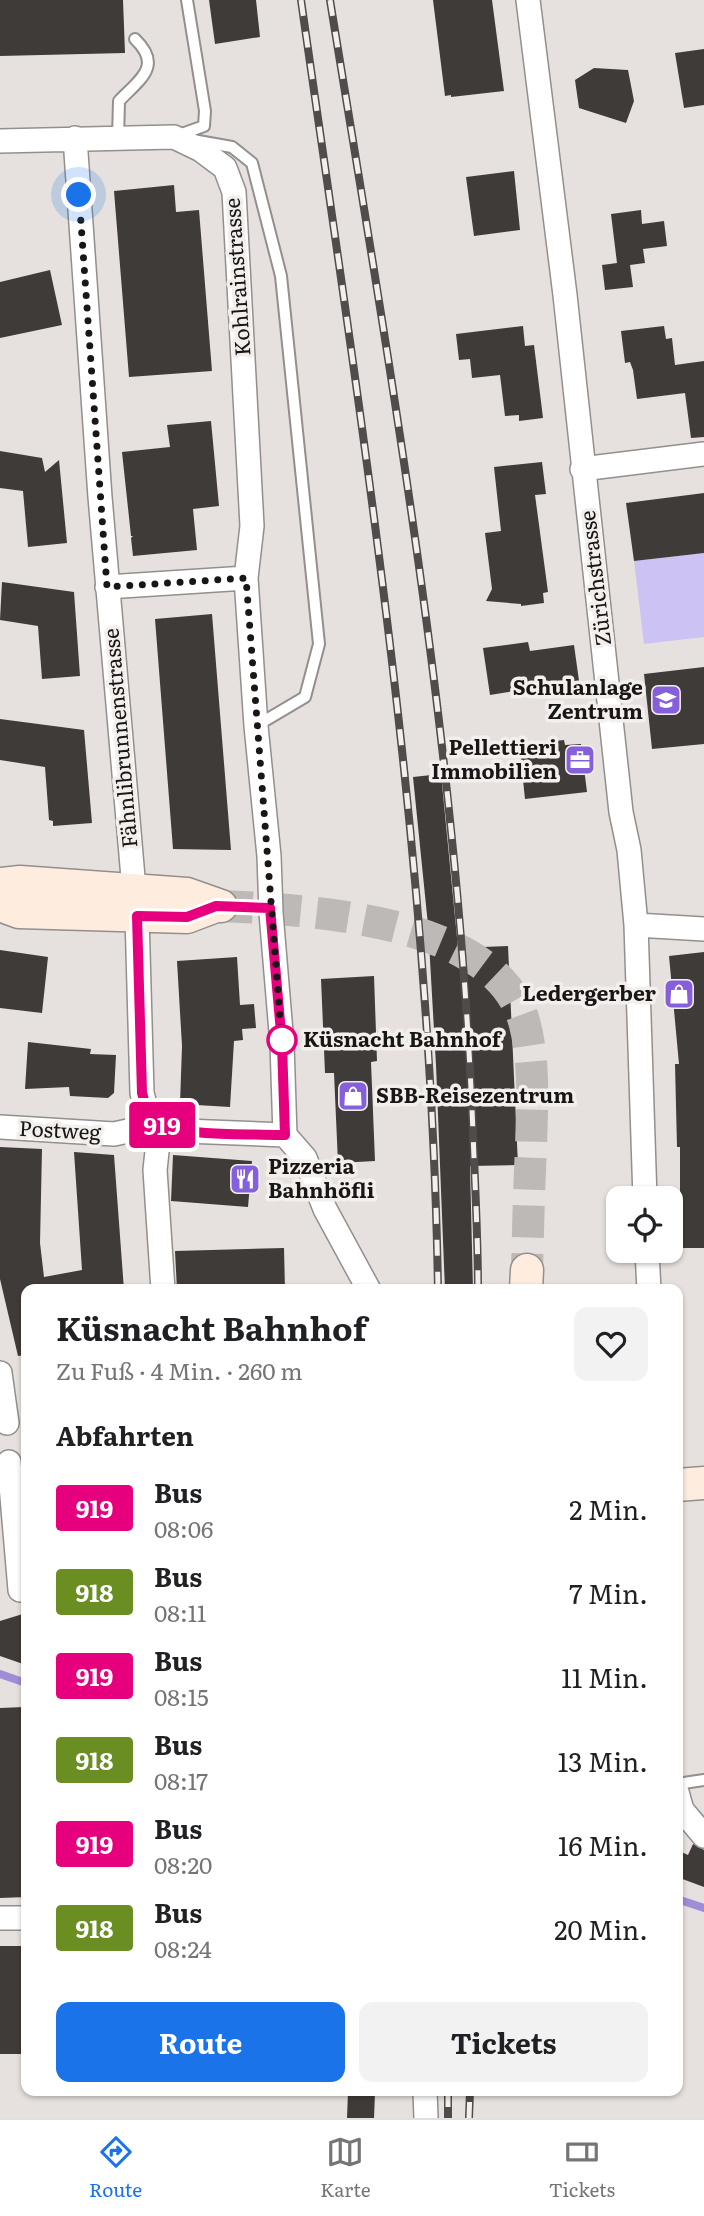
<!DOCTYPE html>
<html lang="de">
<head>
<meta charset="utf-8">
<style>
	:root { --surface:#fff; --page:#f2f2f2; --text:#202124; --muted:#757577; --line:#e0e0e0; --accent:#1a73e8 }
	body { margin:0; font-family:Literata,serif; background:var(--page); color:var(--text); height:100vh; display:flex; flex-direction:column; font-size:26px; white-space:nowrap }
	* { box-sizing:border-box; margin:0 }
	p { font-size:23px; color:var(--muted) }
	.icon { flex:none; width:38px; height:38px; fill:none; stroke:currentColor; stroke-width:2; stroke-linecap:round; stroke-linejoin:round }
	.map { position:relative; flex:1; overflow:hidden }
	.panel { position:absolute; left:21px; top:1284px; width:662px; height:812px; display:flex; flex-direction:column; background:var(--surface); border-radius:14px; box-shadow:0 2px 5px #0004 }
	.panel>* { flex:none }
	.badge { padding:0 14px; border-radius:5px; font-size:24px; line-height:46px }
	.tools { position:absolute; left:606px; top:1186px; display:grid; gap:14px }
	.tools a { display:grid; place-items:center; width:77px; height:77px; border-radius:14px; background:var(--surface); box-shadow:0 2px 5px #0004; font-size:35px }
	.you { position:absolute; width:35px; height:35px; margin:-18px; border:5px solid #fff; border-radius:50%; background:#1a73e8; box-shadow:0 0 0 10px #1a73e833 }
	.map>.badge { position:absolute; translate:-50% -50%; box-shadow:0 0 0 4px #fff }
	h2 { padding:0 35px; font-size:26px; line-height:63px }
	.round { display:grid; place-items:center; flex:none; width:74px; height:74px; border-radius:14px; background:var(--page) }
	.summary { display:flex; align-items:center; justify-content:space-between; height:119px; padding:0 35px }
	h1 { font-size:33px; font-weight:700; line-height:52px }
	.button { display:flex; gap:14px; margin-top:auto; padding:14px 35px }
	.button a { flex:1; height:80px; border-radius:14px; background:var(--accent); color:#fff; font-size:28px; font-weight:700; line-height:80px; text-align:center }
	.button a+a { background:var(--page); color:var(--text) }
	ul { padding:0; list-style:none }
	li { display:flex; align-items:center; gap:21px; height:84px; padding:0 35px }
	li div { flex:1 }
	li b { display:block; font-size:26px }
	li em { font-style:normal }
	li .badge { min-width:77px; font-weight:700; text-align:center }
	.tab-bar { display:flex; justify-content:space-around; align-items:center; height:98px; border-top:2px solid var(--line); background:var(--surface); font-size:19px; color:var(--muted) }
	.tab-bar a { display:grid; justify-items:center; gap:4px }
	.tab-bar .active { color:var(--accent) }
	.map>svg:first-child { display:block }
	.green { fill:#cdc2f4 }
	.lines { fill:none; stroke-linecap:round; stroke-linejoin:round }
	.stream { stroke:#9f8dd8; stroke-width:8 }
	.building { fill:#3f3b39 }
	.secondary-tunnel { stroke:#bdb9b6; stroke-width:32; stroke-dasharray:32 16; stroke-linecap:butt }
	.service-casing { stroke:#938f8c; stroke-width:14 }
	.minor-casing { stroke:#938f8c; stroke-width:26 }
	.secondary-casing { stroke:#938f8c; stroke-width:35 }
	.service { stroke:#fff; stroke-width:10 }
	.minor { stroke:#fff; stroke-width:23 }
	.secondary { stroke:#feecdf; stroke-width:32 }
	.rail-casing { stroke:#4f4c4b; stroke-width:8 }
	.rail { stroke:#f3efec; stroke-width:5; stroke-dasharray:16; stroke-linecap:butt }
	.line-casing { stroke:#fff; stroke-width:16 }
	.line { stroke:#e6007e; stroke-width:10 }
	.walk { stroke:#191716; stroke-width:7; stroke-dasharray:0 12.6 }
	.stop-dot { fill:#fff; stroke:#e6007e; stroke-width:3.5 }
	.labels { text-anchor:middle; stroke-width:7; stroke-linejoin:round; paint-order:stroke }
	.street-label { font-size:21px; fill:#191716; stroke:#f3efec }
	.poi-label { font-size:21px; font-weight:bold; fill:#191716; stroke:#f3efec; text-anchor:end }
	.stop-label { font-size:21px; font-weight:bold; fill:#191716; stroke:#f3efec; text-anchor:start }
</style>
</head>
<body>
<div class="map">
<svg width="704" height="2118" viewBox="0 0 704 2118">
	<rect width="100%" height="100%" fill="#e6e1de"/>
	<path class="green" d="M704 553V637L644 644 634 561Z"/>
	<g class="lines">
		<path class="stream" d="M0 1674 26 1683
			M677 1899 704 1908"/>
	</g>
	<path class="building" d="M0 0H123L125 53 0 56Z
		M209 0H256L260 37 215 44Z
		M433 0H492L504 91 451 97V95L445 96Z
		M704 49V105L684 108 675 53Z
		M594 68 628 70 634 101 626 123 579 108 575 80Z
		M514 171 520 230 474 236 466 177Z
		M174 185 176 212 199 210 212 371 129 377 114 191Z
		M641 210 642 224 664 221 667 246 643 249 645 263 630 265 633 287 605 290 602 265 617 263 611 214Z
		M50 270 62 325 0 338V282Z
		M523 326 525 346 534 345 543 418 519 421V415L505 416 500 375 472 378 470 359 459 360 456 334Z
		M664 326 666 339 672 338 675 365 704 361V437L691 438 685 393 637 399 633 370 630 362 625 363 621 331Z
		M211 421 219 506 193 509 197 550 133 556 131 538 133 536H131L122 452 170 447 167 425Z
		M0 451 42 458 45 472 59 460 67 543 28 547 23 491 0 488Z
		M542 462 546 494 535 495 548 592 543 593 544 603 521 606V604L486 601 492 589 485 533 501 531 494 467Z
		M704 493V553L634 561 626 503Z
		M2 582 74 592 80 676 42 679 38 626 0 620Z
		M212 614 231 850 173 849 155 619Z
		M528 642 530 651 574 645 580 688 533 695V688L490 695 483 648Z
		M704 667V744L652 749 644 674Z
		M0 719 84 730 92 823 53 826V821L49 820 45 767 0 760Z
		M564 740 565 745 581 744 587 792 525 799 520 751 529 749V744Z
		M441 774 458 948 508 946 518 1165 470 1166 473 1290H445L436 1065 428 925 413 777Z
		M0 950 48 957 42 1013 0 1008Z
		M704 952V1248H680V1147H677L675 1064H679L669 956Z
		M237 957 240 1005 254 1004 256 1028 242 1029 243 1040 234 1041 230 1107 180 1104 182 1046 177 961Z
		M374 976 377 1061 371 1062 375 1161 338 1163 334 1073H325L321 979Z
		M28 1042 91 1049 90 1054 116 1055 114 1093 108 1098 70 1096 69 1087 25 1089Z
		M0 1147 42 1149 40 1243 44 1277 82 1270 74 1152 114 1155 124 1290H26V1355L18 1356 0 1279Z
		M173 1155 252 1161 248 1207 171 1201Z
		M284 1248 285 1290H177L175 1251Z
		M26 1613V1665L0 1656V1621Z
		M24 1707 26 1722V1897L0 1898V1708Z
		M693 1844 704 1850V1887L677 1877V1850L688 1855Z
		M0 1946H26V2054H0Z
		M348 2092 375 2093 374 2118H347Z"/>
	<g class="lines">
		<path class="secondary-tunnel" d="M221 906C308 910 499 918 525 1025 535 1064 532 1107 531 1147 529 1188 528 1229 527 1270"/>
		<g class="service-casing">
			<path id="service" d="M176 136 204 126 205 111 187 0
				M118 138 119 101C140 79 163 66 135 39
				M198 141 232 147 252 163 281 276 319 644 305 697 256 726
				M677 1784 704 1780"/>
		</g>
		<g class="minor-casing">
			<path id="minor" d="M528 0 565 295 621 812 629 850 636 925 645 1199
				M75 138 100 497 134 889
				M0 141 174 137 201 150 225 168 234 192 252 526 246 578 256 726 269 856 271 913 282 1044 285 1135
				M582 469 704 454
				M107 587 246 578
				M137 916 142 1093 146 1108 160 1124 155 1170 163 1290
				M636 925 704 929
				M0 1127 114 1134 160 1124 185 1131 285 1135
				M285 1135 305 1158 325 1209 369 1290
				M647 1251 649 1290
				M0 1373 7 1423
				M9 1462 20 1590
				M677 1792 682 1810 704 1836
				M0 1918H26
				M425 2091 426 2118"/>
		</g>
		<g class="secondary-casing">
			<path id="secondary" d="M0 884 20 882 187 894 221 906
				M0 905 19 912 187 917 216 906
				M526 1290 527 1270
				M677 1485 704 1483"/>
		</g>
		<use href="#service" class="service"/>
		<use href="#minor" class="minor"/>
		<use href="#secondary" class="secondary"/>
		<g class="rail-casing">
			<path id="rail" d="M301 0C362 428 431 856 438 1290
				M330 0C391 376 458 752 473 1133 475 1185 478 1238 478 1290
				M448 2091V2118
				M469 2118 470 2091"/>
		</g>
		<use href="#rail" class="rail"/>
	</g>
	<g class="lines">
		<g class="line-casing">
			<path id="line" d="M216 906 270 908 282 1044 285 1135C257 1134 183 1136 161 1125 150 1119 145 1104 142 1093L137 916 187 917Z"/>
		</g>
		<use href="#line" class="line"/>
		<path class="walk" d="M79 195 107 587 246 578 282 1044V1040"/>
	</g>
	<defs>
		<g id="school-square" transform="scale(1.575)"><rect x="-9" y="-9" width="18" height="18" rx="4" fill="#8660db" stroke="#f3efec"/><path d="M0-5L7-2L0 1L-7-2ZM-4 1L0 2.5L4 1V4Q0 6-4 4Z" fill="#fff"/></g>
		<g id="office-square" transform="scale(1.575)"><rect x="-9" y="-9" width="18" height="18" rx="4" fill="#8660db" stroke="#f3efec"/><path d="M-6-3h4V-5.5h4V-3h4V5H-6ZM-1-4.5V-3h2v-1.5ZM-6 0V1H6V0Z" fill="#fff"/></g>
		<g id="shop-square" transform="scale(1.575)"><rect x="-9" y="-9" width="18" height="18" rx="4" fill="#8660db" stroke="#f3efec"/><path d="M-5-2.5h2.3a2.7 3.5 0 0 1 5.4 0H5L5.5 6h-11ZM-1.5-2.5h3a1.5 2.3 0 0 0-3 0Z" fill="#fff"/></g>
		<g id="restaurant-square" transform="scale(1.575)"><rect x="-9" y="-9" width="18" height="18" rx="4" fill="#8660db" stroke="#f3efec"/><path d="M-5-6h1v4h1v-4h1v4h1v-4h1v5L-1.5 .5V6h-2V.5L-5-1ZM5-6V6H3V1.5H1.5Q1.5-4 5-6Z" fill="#fff"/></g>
	</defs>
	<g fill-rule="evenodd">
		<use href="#school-square" x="666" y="700"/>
		<use href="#office-square" x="580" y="760"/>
		<use href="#shop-square" x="679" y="994"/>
		<use href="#shop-square" x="353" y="1096"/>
		<use href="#restaurant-square" x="245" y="1179"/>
	</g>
	<circle class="stop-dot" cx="282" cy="1040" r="14"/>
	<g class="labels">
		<g class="street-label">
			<text transform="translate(238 277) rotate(-94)" y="7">Kohlrainstrasse</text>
			<text transform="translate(596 578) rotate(-97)" y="7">Zürichstrasse</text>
			<text transform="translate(121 738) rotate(-95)" y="7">Fähnlibrunnenstrasse</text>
			<text transform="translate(60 1131) rotate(3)" y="7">Postweg</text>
		</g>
		<g class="poi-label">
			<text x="643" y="695">Schulanlage<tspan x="643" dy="24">Zentrum</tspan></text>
			<text x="557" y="755">Pellettieri<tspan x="557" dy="24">Immobilien</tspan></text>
			<text x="656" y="1001">Ledergerber</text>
			<text x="376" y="1103" text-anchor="start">SBB-Reisezentrum</text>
			<text x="268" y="1174" text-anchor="start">Pizzeria<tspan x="268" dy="24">Bahnhöfli</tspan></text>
		</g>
		<g class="stop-label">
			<text x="303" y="1047">Küsnacht Bahnhof</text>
		</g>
	</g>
</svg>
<div class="tools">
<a><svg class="icon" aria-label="locate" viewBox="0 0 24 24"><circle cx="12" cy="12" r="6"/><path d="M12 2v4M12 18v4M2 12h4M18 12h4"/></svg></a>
</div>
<div class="you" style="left:79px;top:195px"></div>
<b class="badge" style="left:162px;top:1125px;background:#e6007e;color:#fff">919</b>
<section class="panel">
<div class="summary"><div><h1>Küsnacht Bahnhof</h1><p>Zu Fuß · 4 Min. · 260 m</p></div><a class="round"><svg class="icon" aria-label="heart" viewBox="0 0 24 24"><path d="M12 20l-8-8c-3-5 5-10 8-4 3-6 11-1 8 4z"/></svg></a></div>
<h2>Abfahrten</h2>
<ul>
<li><span class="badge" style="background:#e6007e;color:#fff">919</span><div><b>Bus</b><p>08:06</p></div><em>2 Min.</em></li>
<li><span class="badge" style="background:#6b8e23;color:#fff">918</span><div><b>Bus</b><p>08:11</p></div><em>7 Min.</em></li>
<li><span class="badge" style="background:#e6007e;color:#fff">919</span><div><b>Bus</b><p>08:15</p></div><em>11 Min.</em></li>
<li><span class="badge" style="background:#6b8e23;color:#fff">918</span><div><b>Bus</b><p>08:17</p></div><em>13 Min.</em></li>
<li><span class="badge" style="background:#e6007e;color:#fff">919</span><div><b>Bus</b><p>08:20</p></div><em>16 Min.</em></li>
<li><span class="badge" style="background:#6b8e23;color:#fff">918</span><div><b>Bus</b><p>08:24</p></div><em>20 Min.</em></li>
</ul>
<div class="button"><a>Route</a><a>Tickets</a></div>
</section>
</div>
<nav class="tab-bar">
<a class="active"><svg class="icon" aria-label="directions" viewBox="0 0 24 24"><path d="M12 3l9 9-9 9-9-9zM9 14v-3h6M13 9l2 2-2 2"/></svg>Route</a>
<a><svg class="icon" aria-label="map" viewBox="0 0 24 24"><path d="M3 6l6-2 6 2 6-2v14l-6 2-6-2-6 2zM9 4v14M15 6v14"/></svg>Karte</a>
<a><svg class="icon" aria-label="tickets" viewBox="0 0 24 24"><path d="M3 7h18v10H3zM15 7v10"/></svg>Tickets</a>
</nav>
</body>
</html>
